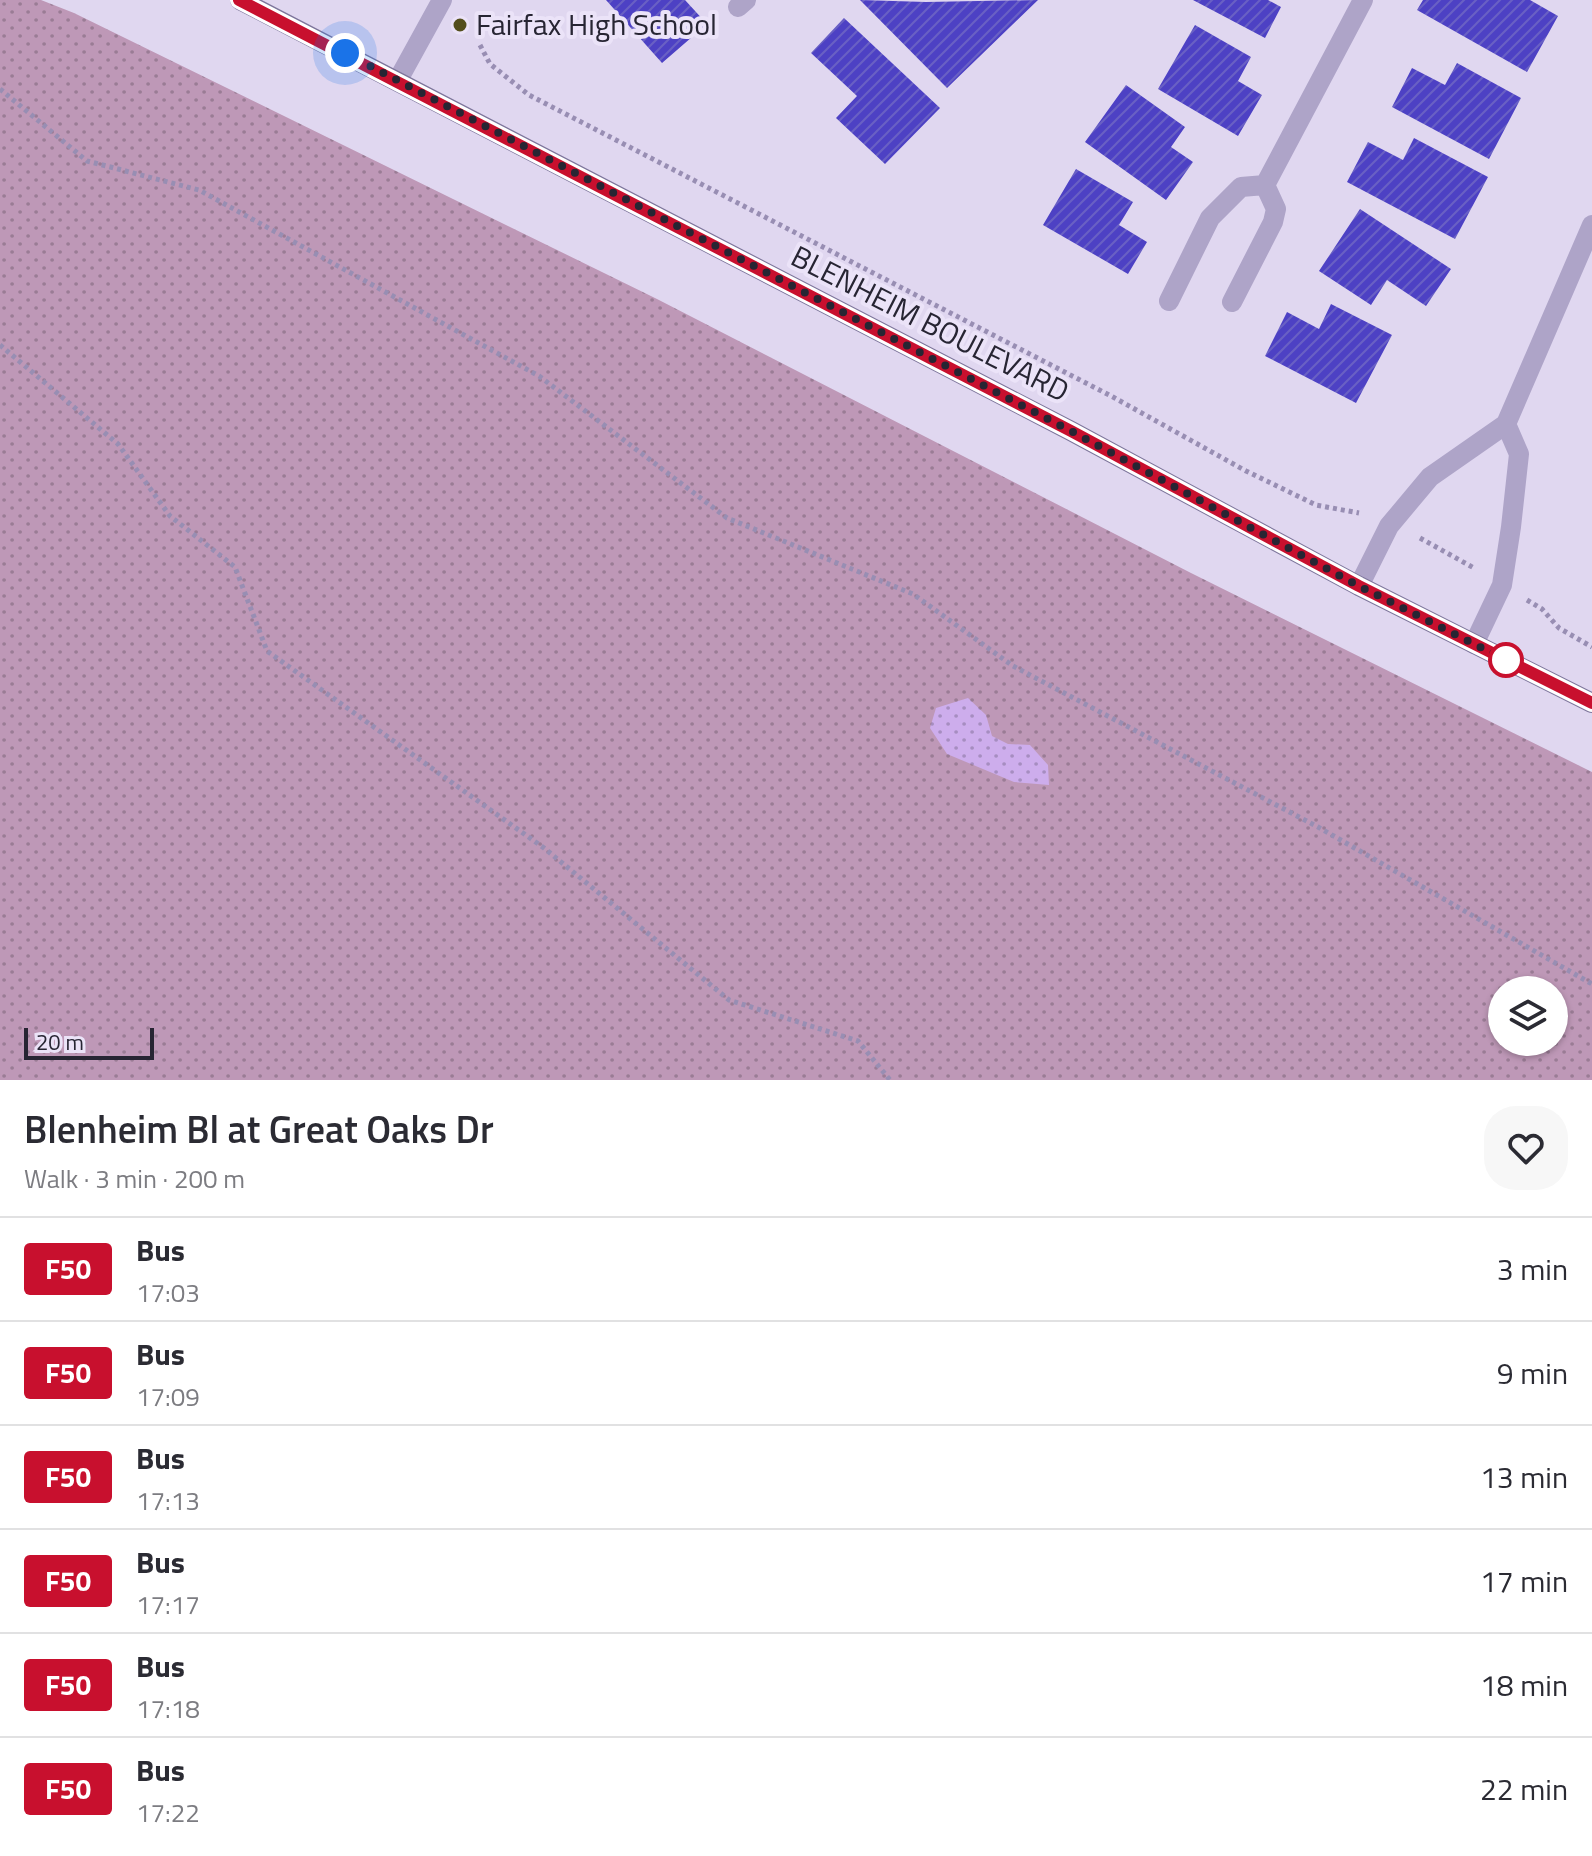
<!DOCTYPE html>
<html lang="en">
<head>
<meta charset="utf-8">
<style>
	:root { --surface:#fff; --page:#f7f7f7; --text:#2b2b33; --muted:#7c7c81; --line:#e1e1e2 }
	body { margin:0; font-family:"Titillium Web",sans-serif; background:var(--page); color:var(--text); height:100vh; display:flex; flex-direction:column; font-size:30px; white-space:nowrap }
	* { box-sizing:border-box; margin:0 }
	p { font-size:26px; color:var(--muted) }
	.icon { flex:none; width:44px; height:44px; fill:none; stroke:currentColor; stroke-width:2; stroke-linecap:round; stroke-linejoin:round }
	.map { position:relative; height:1080px; overflow:hidden }
	.side { display:flex; flex-direction:column; background:var(--surface); flex:1 }
	.side>* { flex:none }
	.badge { padding:0 16px; border-radius:6px; font-size:28px; line-height:52px }
	.fabs { position:absolute; left:1488px; top:976px; display:grid; gap:16px }
	.fabs a { display:grid; place-items:center; width:80px; height:80px; border-radius:50%; background:var(--surface); box-shadow:0 2px 6px #0004; font-size:40px }
	.scale { position:absolute; left:24px; bottom:20px; width:130px; box-sizing:border-box; padding-left:8px; border:4px solid #272533; border-top:0; font-size:22px; line-height:28px; white-space:nowrap; color:#272533; -webkit-text-stroke:6px #ebe3f8; paint-order:stroke }
	.you { position:absolute; width:40px; height:40px; margin:-20px; border:6px solid #fff; border-radius:50%; background:#1a73e8; box-shadow:0 0 0 12px #1a73e833 }
	.map>.badge { position:absolute; translate:-50% -50%; box-shadow:0 0 0 4px #fff }
	.round { display:grid; place-items:center; flex:none; width:84px; height:84px; border-radius:32px; background:var(--page) }
	.overview { display:flex; align-items:center; justify-content:space-between; height:136px; padding:0 24px }
	h1 { font-size:38px; font-weight:600; line-height:60px }
	ul { padding:0; list-style:none }
	li { display:flex; align-items:center; gap:24px; height:104px; padding:0 24px; border-top:2px solid var(--line) }
	li div { flex:1 }
	li b { display:block; font-size:30px }
	li em { font-style:normal }
	li .badge { min-width:88px; font-weight:700; text-align:center }
	.map>svg:first-child { display:block }
	.grass { fill:url(#grass-dots); fill-rule:evenodd }
	.sand { fill:url(#sand-dots) }
	.building { fill:url(#building-hatch) }
	.lines { fill:none; stroke-linecap:round; stroke-linejoin:round }
	.path { stroke:#988eb3; stroke-width:5; stroke-dasharray:4 4; stroke-linecap:butt }
	.minor { stroke:#aea4c8; stroke-width:20 }
	.tertiary { stroke:#aea4c8; stroke-width:20 }
	.secondary { stroke:#7d759b; stroke-width:20 }
	.line-casing { stroke:#fff; stroke-width:18 }
	.line { stroke:#c8102e; stroke-width:12 }
	.walk { stroke:#272533; stroke-width:8; stroke-dasharray:0 14.4 }
	.poi-dot { fill:#534e1c; stroke:#ebe3f8; stroke-width:3 }
	.stop-dot { fill:#fff; stroke:#c8102e; stroke-width:4 }
	.labels { text-anchor:middle; stroke-width:8; stroke-linejoin:round; paint-order:stroke }
	.poi-label { font-size:30px; fill:#272533; stroke:#ebe3f8; text-anchor:start }
	.street-label { font-size:30px; fill:#272533; stroke:#ebe3f8 }
</style>
</head>
<body>
<div class="map">
<svg width="1592" height="1080" viewBox="0 0 1592 1080">
	<defs>
		<pattern id="grass-dots" width="8" height="8" patternUnits="userSpaceOnUse" patternTransform="scale(2)"><rect width="8" height="8" fill="#be98b7"/><path d="M2 2h.1M6 6h.1" fill="none" stroke="#9a7c95" stroke-width="1.8" stroke-linecap="round"/></pattern>
		<pattern id="sand-dots" width="8" height="8" patternUnits="userSpaceOnUse" patternTransform="scale(2)"><rect width="8" height="8" fill="#cdadec"/><path d="M2 2h.1M6 6h.1" fill="none" stroke="#a68dc0" stroke-width="1.8" stroke-linecap="round"/></pattern>
		<pattern id="building-hatch" width="6" height="6" patternUnits="userSpaceOnUse" patternTransform="scale(2)"><rect width="6" height="6" fill="#4d41c4"/><path d="M-1 1l2-2M0 6l6-6M5 7l2-2" fill="none" stroke="#6960c4"/></pattern>
	</defs>
	<rect width="100%" height="100%" fill="#e0d7f0"/>
	<path class="grass" d="M0 0H41L74 13 657 299 1191 573 1592 772V1080H0ZM1502 990H1554V1042H1502Z"/>
	<path class="sand" d="M968 698 986 715 992 736 1008 744 1030 745 1048 765 1049 785 1014 782 947 754 930 728 936 708Z"/>
	<path class="building" d="M606 0H685L707 24 662 63Z
		M860 0 926 2 1038 0 947 88Z
		M1193 0H1268L1281 7 1265 38Z
		M1423 0H1530L1558 16 1527 72 1417 10Z
		M844 18 940 108 885 164 836 118 857 96 811 53Z
		M1195 25 1251 57 1238 81 1262 95 1238 136 1158 89Z
		M1457 63 1521 98 1489 159 1392 107 1412 68 1445 85Z
		M1126 85 1185 127 1171 147 1193 162 1166 200 1085 142Z
		M1414 138 1488 177 1455 239 1347 182 1368 142 1403 160Z
		M1076 169 1133 202 1119 225 1147 242 1128 274 1043 225Z
		M1360 209 1451 269 1426 306 1387 280 1371 305 1319 271Z
		M1331 304 1392 335 1356 403 1265 356 1287 312 1319 329Z"/>
	<g class="lines">
		<path class="path" d="M480 45 490 64 529 95 1113 397 1246 471 1316 505 1359 513
			M0 89 87 161 199 190 539 376 727 518 913 594 1013 666 1318 827 1592 984
			M0 345 118 444 170 516 235 567 267 651 544 848 729 1000 858 1041 890 1080
			M1420 538 1474 568
			M1527 600 1542 609 1559 628 1592 647"/>
		<path class="minor" d="M738 7 746 0
			M1265 185 1363 0
			M1169 301 1210 218 1241 187 1265 185
			M1232 302 1273 222 1276 209 1265 185
			M1359 586 1389 526 1430 477 1506 424 1592 225
			M1474 644 1502 585 1511 527 1519 454 1506 424"/>
		<path class="tertiary" d="M398 80 442 0"/>
		<path class="secondary" d="M240 0 1071 431 1359 586 1592 703"/>
	</g>
	<g class="lines">
		<g class="line-casing">
			<path id="line" d="M239 0 1071 431 1359 586 1592 703"/>
		</g>
		<use href="#line" class="line"/>
		<path class="walk" d="M345 53 1071 431 1359 586 1512 663 1506 660"/>
	</g>
	<circle class="poi-dot" cx="460" cy="25" r="8"/>
	<circle class="stop-dot" cx="1506" cy="660" r="16"/>
	<g class="labels">
		<g class="poi-label">
			<text x="476" y="35">Fairfax High School</text>
		</g>
		<g class="street-label">
			<text transform="translate(930 324) rotate(27)" y="10">BLENHEIM BOULEVARD</text>
		</g>
	</g>
</svg>
<div class="fabs">
<a><svg class="icon" aria-label="layers" viewBox="0 0 24 24"><path d="M12 4l9 5-9 5-9-5zM3 14l9 5 9-5"/></svg></a>
</div>
<div class="scale">20 m</div>
<div class="you" style="left:345px;top:53px"></div>
</div>
<section class="side">
<div class="overview"><div><h1>Blenheim Bl at Great Oaks Dr</h1><p>Walk · 3 min · 200 m</p></div><a class="round"><svg class="icon" aria-label="heart" viewBox="0 0 24 24"><path d="M12 20l-8-8c-3-5 5-10 8-4 3-6 11-1 8 4z"/></svg></a></div>
<ul>
<li><span class="badge" style="background:#c8102e;color:#fff">F50</span><div><b>Bus</b><p>17:03</p></div><em>3 min</em></li>
<li><span class="badge" style="background:#c8102e;color:#fff">F50</span><div><b>Bus</b><p>17:09</p></div><em>9 min</em></li>
<li><span class="badge" style="background:#c8102e;color:#fff">F50</span><div><b>Bus</b><p>17:13</p></div><em>13 min</em></li>
<li><span class="badge" style="background:#c8102e;color:#fff">F50</span><div><b>Bus</b><p>17:17</p></div><em>17 min</em></li>
<li><span class="badge" style="background:#c8102e;color:#fff">F50</span><div><b>Bus</b><p>17:18</p></div><em>18 min</em></li>
<li><span class="badge" style="background:#c8102e;color:#fff">F50</span><div><b>Bus</b><p>17:22</p></div><em>22 min</em></li>
</ul>
</section>
</body>
</html>
